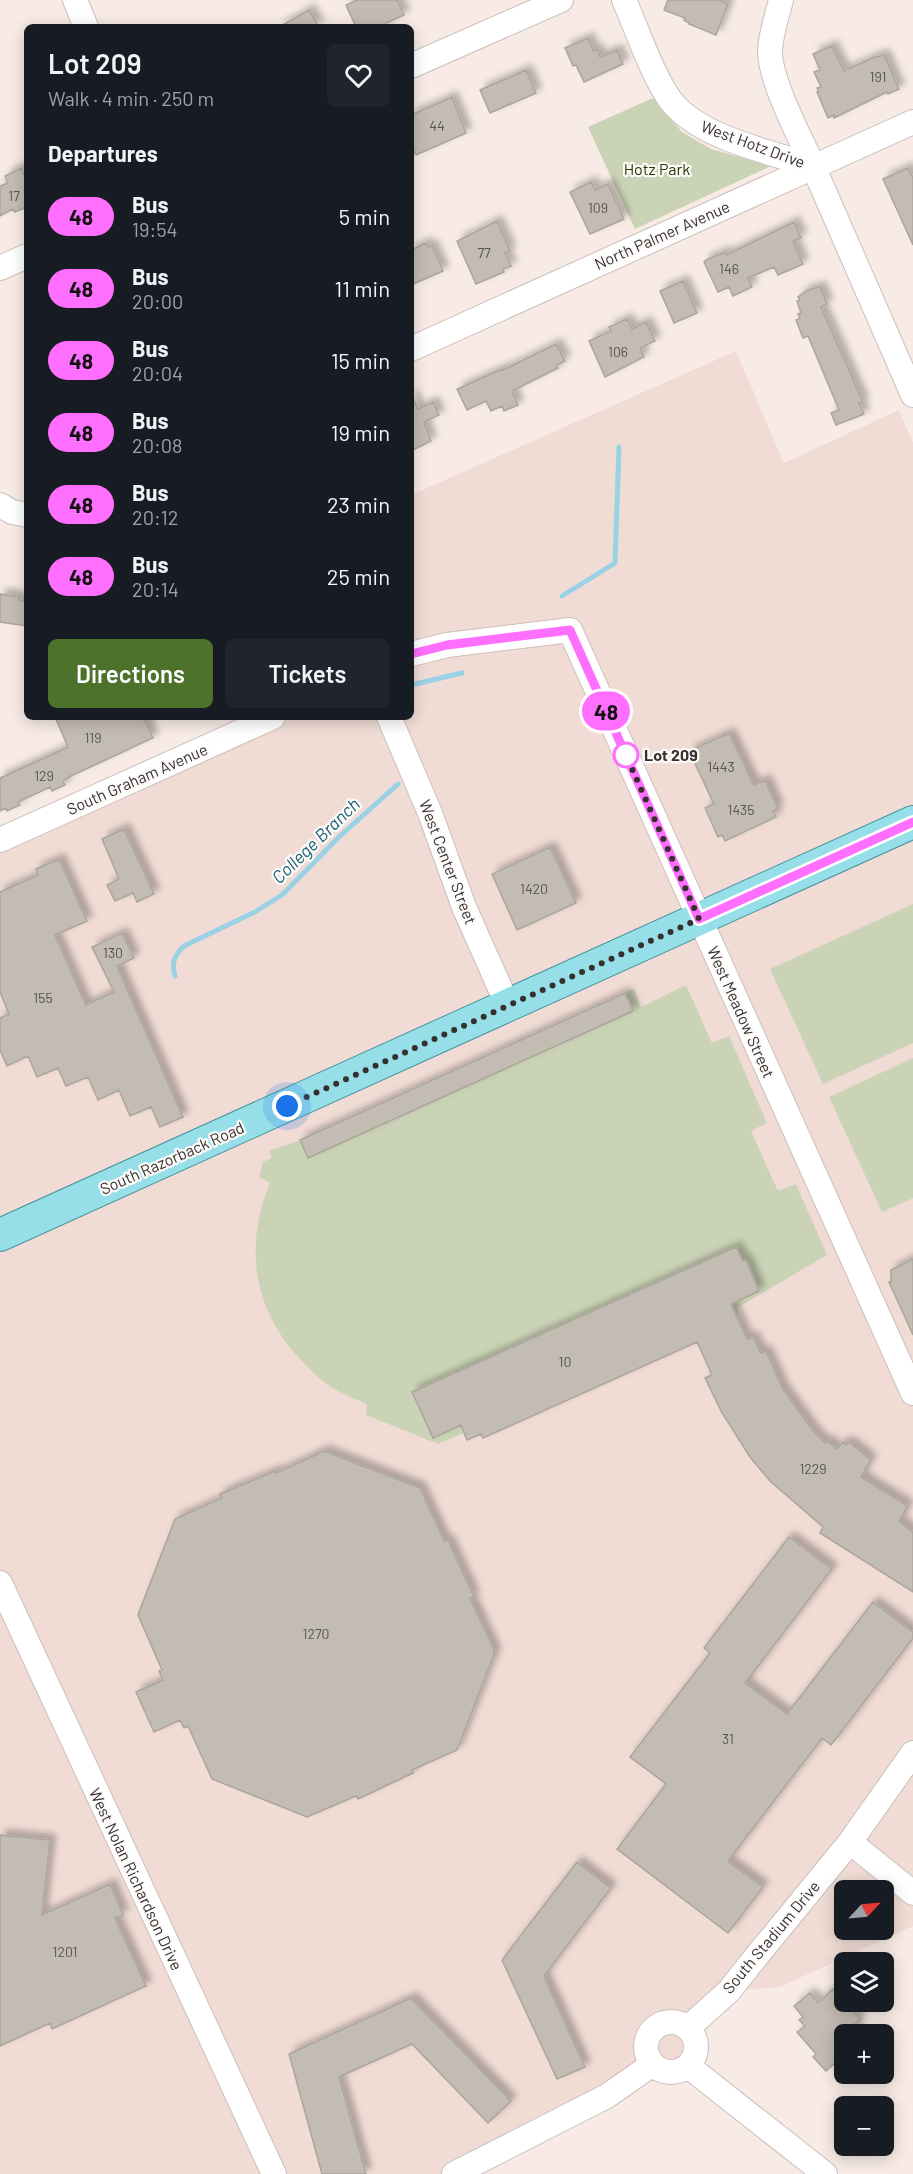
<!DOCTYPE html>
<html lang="en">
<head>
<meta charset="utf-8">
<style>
	:root { --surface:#171b24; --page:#20242c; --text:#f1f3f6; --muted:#9ea1a6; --accent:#4d722b }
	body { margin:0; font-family:Barlow,sans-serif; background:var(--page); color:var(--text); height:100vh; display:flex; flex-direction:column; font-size:22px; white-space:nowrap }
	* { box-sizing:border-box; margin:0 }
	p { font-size:20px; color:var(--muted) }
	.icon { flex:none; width:33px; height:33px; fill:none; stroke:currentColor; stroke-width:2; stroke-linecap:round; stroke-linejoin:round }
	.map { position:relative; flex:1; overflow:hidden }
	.panel { position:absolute; left:24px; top:24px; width:390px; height:696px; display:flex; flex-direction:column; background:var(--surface); border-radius:9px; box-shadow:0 3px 15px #0003 }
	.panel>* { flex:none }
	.badge { padding:0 12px; border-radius:20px; font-size:21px; line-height:39px }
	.needle { width:39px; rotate:64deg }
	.tools { position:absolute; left:834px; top:1880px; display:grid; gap:12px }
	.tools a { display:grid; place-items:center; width:60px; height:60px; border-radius:9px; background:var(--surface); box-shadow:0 3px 15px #0003; font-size:30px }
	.you { position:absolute; width:30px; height:30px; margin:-15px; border:4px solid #fff; border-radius:50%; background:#1a73e8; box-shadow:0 0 0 9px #1a73e833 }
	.map>.badge { position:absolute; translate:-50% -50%; box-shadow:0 0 0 3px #fff }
	h2 { padding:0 24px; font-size:22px; line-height:54px }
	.round { display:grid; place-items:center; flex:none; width:63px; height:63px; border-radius:9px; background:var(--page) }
	.overview { display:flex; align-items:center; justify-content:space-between; height:102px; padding:0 24px }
	h1 { font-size:28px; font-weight:600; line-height:45px }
	.button { display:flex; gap:12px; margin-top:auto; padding:12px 24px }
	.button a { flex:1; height:69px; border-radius:9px; background:var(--accent); color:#fff; font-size:24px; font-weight:600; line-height:69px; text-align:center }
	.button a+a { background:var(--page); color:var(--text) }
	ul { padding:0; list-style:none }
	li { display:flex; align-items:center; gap:18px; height:72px; padding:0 24px }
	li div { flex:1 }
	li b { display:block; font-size:22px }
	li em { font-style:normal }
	li .badge { min-width:66px; font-weight:700; text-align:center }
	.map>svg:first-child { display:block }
	.built { fill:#f0dcd5; fill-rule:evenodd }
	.green { fill:#cbd3b6 }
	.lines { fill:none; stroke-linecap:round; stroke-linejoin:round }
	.stream { stroke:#9bd1e4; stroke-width:5 }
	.building { fill:#c3bcb2; stroke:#aca59c; stroke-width:1.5; filter:url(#shadow) }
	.minor-casing { stroke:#cbbfba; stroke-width:26 }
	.major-casing { stroke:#47939d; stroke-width:34 }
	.minor { stroke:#fff; stroke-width:24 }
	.major { stroke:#97dfe8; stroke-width:32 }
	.line-casing { stroke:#fff; stroke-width:14 }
	.line { stroke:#ff6fff; stroke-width:9 }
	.walk { stroke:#35302e; stroke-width:6; stroke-dasharray:0 10.8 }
	.stop-dot { fill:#fff; stroke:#ff6fff; stroke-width:3 }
	.labels { text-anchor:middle; stroke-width:4.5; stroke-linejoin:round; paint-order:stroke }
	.number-label { font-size:14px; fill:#58534f }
	.street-label { font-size:16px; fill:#35302e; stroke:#fdfbfa }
	.park-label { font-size:16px; fill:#2b3500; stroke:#fdfbfa }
	.stop-label { font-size:16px; font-weight:bold; fill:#35302e; stroke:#fdfbfa; text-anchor:start }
	.water-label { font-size:18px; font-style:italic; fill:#1b6074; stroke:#fdfbfa }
</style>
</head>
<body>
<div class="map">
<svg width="913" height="2174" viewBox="0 0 913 2174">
	<defs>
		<filter id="shadow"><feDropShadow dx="5.5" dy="-5.5" stdDeviation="3" flood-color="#0004"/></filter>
	</defs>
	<rect width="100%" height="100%" fill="#f8ebe6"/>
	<path class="built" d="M736 351 784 463 899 410 913 443V1926L780 1987 729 1991 693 2035 696 2046 694 2056 678 2071 662 2070 454 2174H0V840L273 717H411V495ZM844 1890H884V1929H844Z"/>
	<path class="green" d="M653 98 682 132 711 149 771 166 635 229 588 127Z
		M913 904V1043L823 1084 770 969Z
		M686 985 712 1043 729 1036 767 1123 751 1131 778 1191 796 1184 827 1255 737 1308 738 1318 724 1325 725 1329 483 1438 481 1434 467 1440 464 1433 438 1444 366 1415 367 1404C358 1400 347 1396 338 1391 323 1383 311 1371 299 1358 253 1308 244 1246 270 1183L259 1177 263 1162 272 1158 269 1151 300 1140 634 989 641 1007Z
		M913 1058V1198L882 1212 829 1097Z"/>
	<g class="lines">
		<path class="stream" d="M562 596 615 563 619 447
			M411 685 462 673
			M175 976C171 963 174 956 184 946L255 912 282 895 339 837 398 784"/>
	</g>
	<path class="building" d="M357 0H397L404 15 386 23 388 27H356L346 5Z
		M668 0H719L728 4 716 35 689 24V23L684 20 685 18 664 10Z
		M309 10 319 27H279Z
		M588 38 593 51 597 49 600 57 617 50 623 64 584 82 576 65 573 66 565 48Z
		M832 46 844 71 877 56 878 57 884 55 899 89 888 94 887 92 834 118V115L828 118 817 92H819L817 88 821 87 814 72 820 70 813 54Z
		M526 70 536 93 490 113 480 90Z
		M452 97 466 133 416 155 411 144V115Z
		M21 168 27 181V207L15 212 13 209 0 216V186L8 183 5 176Z
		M908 168 913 178V245L883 179Z
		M591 182 595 190 608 184 624 219 590 234 570 192Z
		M497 221 510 251 505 253 511 266 503 269 504 272 476 284 457 241Z
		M794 222 801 238 793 241 803 264 778 275 774 267 748 278 752 287 733 296 729 287 718 292 704 262 706 260 725 252 726 255Z
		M426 243 428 247 432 246 443 271 411 285V250Z
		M683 281 697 313 674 323 660 291Z
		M820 287 827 304 821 307 863 402 859 403 864 414 836 425 831 413 839 410 808 336 803 338 796 320 800 318 798 314 801 313 797 301 800 300 798 297 808 290Z
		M627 319 632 329 646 322 655 341 640 348 644 357 605 377 589 341 611 331 609 327Z
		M556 344 565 361 557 365 558 368 512 391 518 405 504 411 502 406 491 411 486 401 467 410 457 389 502 369 503 370Z
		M411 393 418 409 433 402 439 415 424 422 431 441 411 451Z
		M0 594 19 597V600L27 602V626L0 622Z
		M55 717H143L153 738 71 776 63 781 65 785 52 791 50 787 18 802 20 805 7 811 6 808 0 811V778L68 747Z
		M729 733 754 785 765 780 778 809 773 811 776 817 725 841 722 835 718 837 705 808 714 804 689 751Z
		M124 829 154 894 137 902 133 893 115 901 107 885 119 879 102 839Z
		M550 847 576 903 517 930 492 874Z
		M59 859 87 921 55 935 86 1005 114 992 92 947 122 933 134 958 117 966 183 1117 160 1127 151 1107 130 1116 119 1090 98 1100 88 1077 66 1086 58 1068 37 1077 28 1056 7 1066 0 1050V1018L9 1014 0 992V892L38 875 36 869Z
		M625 993 633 1011 308 1158 300 1140Z
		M736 1247 743 1261 746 1260 759 1291 731 1304 747 1339 753 1337 761 1353 766 1351 783 1389 812 1429 825 1443 828 1441 837 1449 843 1442 846 1445 849 1442 871 1460 861 1477 908 1506 899 1521 913 1532V1592L820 1533 823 1527 770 1481 750 1457 722 1413 705 1378 712 1375 697 1342 483 1438 481 1434 467 1440 461 1425 433 1438 412 1392Z
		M913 1259V1335L889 1282H891V1270Z
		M324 1451 420 1488 445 1542 448 1540 474 1597 470 1598 495 1652 457 1750 412 1770 413 1773 358 1799 356 1796 307 1817 212 1779 188 1726 184 1728 180 1720 154 1732 136 1692 163 1680 159 1671 162 1670 138 1615 175 1519 222 1498 220 1494 275 1471 276 1473Z
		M789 1537 832 1569 745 1683 787 1714 873 1602 913 1632V1638L831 1745 822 1738 728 1861 763 1887 728 1933 617 1849 666 1784 630 1757 710 1653 704 1648Z
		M0 1835 50 1840 42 1915 110 1884 123 1915 115 1918 146 1986 52 2029 50 2023 0 2046Z
		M577 1862 611 1888 544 1976 585 2067 557 2079 502 1960Z
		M833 1989 860 2019 855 2024 859 2028 852 2034H844V2055L826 2071 813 2057 816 2054 797 2032 805 2026 799 2020 803 2017 794 2006 810 1993 818 2003Z
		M411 1998 511 2101 488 2123 412 2044 339 2077 366 2174H322L289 2054Z"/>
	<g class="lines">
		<g class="minor-casing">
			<path id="minor" d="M75 0 86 27
				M624 0C637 29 653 77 671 101 700 138 770 152 813 166L913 395
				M781 0C777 16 771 33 770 50 769 79 800 137 813 166
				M411 66 561 0
				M0 268 27 256
				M411 349 913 122
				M0 505 12 512 27 515
				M411 654 447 645 570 630 913 1393
				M389 717 430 813 464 907 508 1006
				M0 840 273 717
				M0 1583 274 2174
				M850 1842 913 1893
				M646 2047a25 25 0 1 1 50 0a25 25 0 1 1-50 0Z
				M688 2028 729 1991 747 1968 850 1842 913 1753
				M688 2066 825 2174
				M454 2174 607 2096 653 2064"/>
		</g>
		<g class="major-casing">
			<path id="major" d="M0 1235 913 822"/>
		</g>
		<use href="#minor" class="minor"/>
		<use href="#major" class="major"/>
	</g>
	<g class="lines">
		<g class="line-casing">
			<path id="line" d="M411 654 447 645 570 630 699 919 913 822"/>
		</g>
		<use href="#line" class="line"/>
		<path class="walk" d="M287 1106 699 919 625 753 626 755"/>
	</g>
	<circle class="stop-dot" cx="626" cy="755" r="12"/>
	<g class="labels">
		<g class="number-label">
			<text x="878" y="82">191</text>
			<text x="437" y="131">44</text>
			<text x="14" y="201">17</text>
			<text x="598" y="213">109</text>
			<text x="484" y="258">77</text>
			<text x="729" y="274">146</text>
			<text x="618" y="357">106</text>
			<text x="93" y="743">119</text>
			<text x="721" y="772">1443</text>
			<text x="44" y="781">129</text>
			<text x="741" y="815">1435</text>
			<text x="534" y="894">1420</text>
			<text x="113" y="958">130</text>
			<text x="43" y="1003">155</text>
			<text x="565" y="1367">10</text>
			<text x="813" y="1474">1229</text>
			<text x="316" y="1639">1270</text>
			<text x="728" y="1744">31</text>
			<text x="65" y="1957">1201</text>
		</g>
		<g class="street-label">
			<text transform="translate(753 144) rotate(20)" y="6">West Hotz Drive</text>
			<text transform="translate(662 235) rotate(-24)" y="6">North Palmer Avenue</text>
			<text transform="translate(137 779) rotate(-24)" y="6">South Graham Avenue</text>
			<text transform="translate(448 862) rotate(69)" y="6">West Center Street</text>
			<text transform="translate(741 1012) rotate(66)" y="6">West Meadow Street</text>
			<text transform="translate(172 1158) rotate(-24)" y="6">South Razorback Road</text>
			<text transform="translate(136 1879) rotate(65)" y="6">West Nolan Richardson Drive</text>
			<text transform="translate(771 1937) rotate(-50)" y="6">South Stadium Drive</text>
		</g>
		<g class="park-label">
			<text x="657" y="175">Hotz Park</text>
		</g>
		<g class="stop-label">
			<text x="644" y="761">Lot 209</text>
		</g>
		<g class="water-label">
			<text transform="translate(316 841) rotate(-44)" y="6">College Branch</text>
		</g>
	</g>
</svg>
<div class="tools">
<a><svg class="needle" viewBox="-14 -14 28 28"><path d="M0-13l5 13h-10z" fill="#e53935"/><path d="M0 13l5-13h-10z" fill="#9ea1a6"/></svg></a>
<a><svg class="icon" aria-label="layers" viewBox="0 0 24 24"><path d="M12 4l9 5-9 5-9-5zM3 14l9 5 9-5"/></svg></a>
<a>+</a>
<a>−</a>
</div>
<div class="you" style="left:287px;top:1106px"></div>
<b class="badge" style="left:606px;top:711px;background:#ff6fff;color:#111">48</b>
<section class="panel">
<div class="overview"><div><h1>Lot 209</h1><p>Walk · 4 min · 250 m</p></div><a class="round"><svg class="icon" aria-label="heart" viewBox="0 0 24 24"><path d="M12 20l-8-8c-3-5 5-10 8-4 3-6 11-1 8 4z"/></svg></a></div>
<h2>Departures</h2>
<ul>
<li><span class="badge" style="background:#ff6fff;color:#111">48</span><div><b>Bus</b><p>19:54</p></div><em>5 min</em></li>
<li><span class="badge" style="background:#ff6fff;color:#111">48</span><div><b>Bus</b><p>20:00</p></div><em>11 min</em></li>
<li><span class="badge" style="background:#ff6fff;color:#111">48</span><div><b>Bus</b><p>20:04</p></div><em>15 min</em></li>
<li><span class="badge" style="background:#ff6fff;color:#111">48</span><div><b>Bus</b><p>20:08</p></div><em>19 min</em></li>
<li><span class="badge" style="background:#ff6fff;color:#111">48</span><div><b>Bus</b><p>20:12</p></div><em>23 min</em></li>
<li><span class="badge" style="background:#ff6fff;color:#111">48</span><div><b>Bus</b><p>20:14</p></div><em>25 min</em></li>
</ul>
<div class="button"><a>Directions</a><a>Tickets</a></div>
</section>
</div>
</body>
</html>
